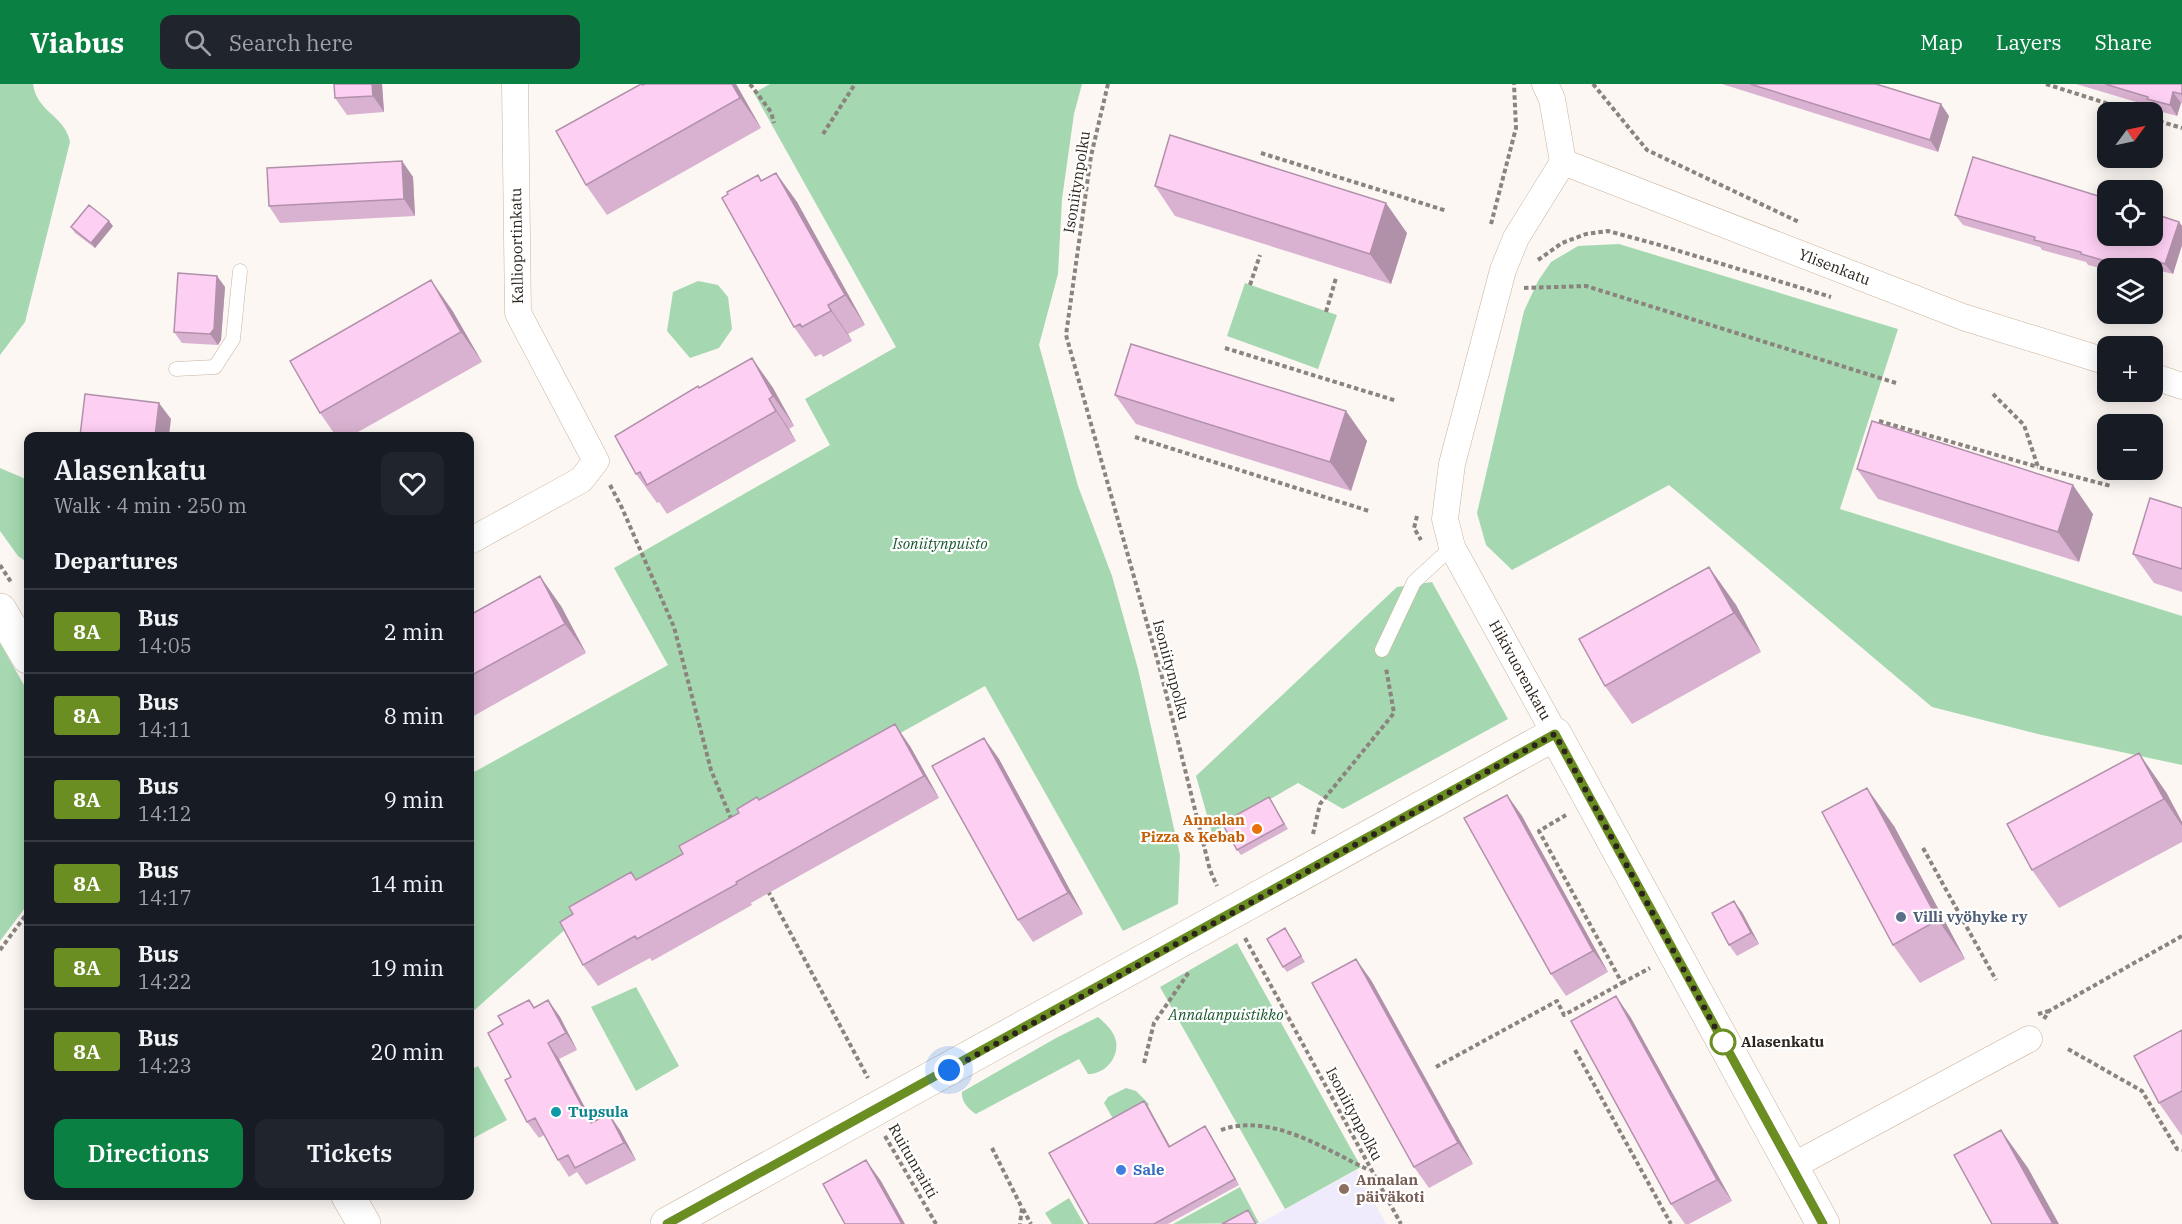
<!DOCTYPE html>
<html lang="en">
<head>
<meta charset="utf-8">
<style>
	:root { --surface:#171b24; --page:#20242c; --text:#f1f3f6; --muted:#9ea1a6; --line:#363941; --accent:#0b8043 }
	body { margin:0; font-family:"IBM Plex Serif",serif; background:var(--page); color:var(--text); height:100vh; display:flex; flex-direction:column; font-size:22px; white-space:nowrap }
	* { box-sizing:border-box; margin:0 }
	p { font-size:20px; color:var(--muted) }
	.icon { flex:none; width:33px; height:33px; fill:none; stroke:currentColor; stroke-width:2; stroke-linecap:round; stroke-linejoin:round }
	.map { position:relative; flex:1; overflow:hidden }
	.drawer { position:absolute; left:24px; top:348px; width:450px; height:768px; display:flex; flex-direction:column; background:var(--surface); border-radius:12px; box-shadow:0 3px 15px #0003 }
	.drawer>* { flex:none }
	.badge { padding:0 12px; border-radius:4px; font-size:21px; line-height:39px }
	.needle { width:39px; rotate:57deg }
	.controls { position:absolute; left:2097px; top:18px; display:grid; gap:12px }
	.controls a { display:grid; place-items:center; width:66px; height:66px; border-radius:12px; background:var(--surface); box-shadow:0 3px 15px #0003; font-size:30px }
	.you { position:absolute; width:30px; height:30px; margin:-15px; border:4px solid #fff; border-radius:50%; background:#1a73e8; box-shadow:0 0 0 9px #1a73e833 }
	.map>.badge { position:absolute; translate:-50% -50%; box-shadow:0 0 0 3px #fff }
	h2 { padding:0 30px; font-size:22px; line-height:54px }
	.round { display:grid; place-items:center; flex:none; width:63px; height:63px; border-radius:12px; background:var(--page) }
	.headline { display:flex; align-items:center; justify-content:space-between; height:102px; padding:0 30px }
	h1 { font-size:28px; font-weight:600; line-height:45px }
	.button { display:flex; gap:12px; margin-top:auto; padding:12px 30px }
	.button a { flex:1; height:69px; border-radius:12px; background:var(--accent); color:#fff; font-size:24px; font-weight:600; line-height:69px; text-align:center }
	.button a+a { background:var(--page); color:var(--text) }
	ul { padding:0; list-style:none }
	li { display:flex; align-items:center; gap:18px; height:84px; padding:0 30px; border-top:2px solid var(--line) }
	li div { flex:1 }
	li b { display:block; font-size:22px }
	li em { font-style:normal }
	li .badge { min-width:66px; font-weight:700; text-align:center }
	header { display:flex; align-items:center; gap:36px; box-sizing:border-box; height:84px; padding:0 30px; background:var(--accent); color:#fff }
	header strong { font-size:28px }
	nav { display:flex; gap:33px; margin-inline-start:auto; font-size:21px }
	.search { width:420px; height:54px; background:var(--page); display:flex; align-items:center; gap:15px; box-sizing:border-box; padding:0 21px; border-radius:12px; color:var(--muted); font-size:22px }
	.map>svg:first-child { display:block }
	.education { fill:#efebfd }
	.green { fill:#a5d8b0 }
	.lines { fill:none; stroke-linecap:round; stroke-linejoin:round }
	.lane-casing { stroke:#c9b29c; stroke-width:15 }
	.street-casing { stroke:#c9b29c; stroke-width:27 }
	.secondary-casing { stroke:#c9b29c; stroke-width:34 }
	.path { stroke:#8b837d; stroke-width:4; stroke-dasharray:4.5 3; stroke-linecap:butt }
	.lane { stroke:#fff; stroke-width:14 }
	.street { stroke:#fff; stroke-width:26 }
	.secondary { stroke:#fff; stroke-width:33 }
	.wall { fill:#dab2d1 }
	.shaded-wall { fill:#b191aa }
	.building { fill:#fdcff3; stroke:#b191aa; stroke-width:1.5 }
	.line-casing { stroke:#fff; stroke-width:14 }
	.line { stroke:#6b8e23; stroke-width:9 }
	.walk { stroke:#2d241c; stroke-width:6; stroke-dasharray:0 10.8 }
	.food-dot { fill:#e8710a; stroke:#fff; stroke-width:2 }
	.service-dot { fill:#5c6f8a; stroke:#fff; stroke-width:2 }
	.stop-dot { fill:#fff; stroke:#6b8e23; stroke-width:3 }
	.culture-dot { fill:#0f9aa8; stroke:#fff; stroke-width:2 }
	.shop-dot { fill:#3f7fe0; stroke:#fff; stroke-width:2 }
	.education-dot { fill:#8d6e63; stroke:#fff; stroke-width:2 }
	.labels { text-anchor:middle; stroke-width:4.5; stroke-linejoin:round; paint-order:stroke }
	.street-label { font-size:15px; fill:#2d241c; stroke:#fff }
	.park-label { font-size:15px; font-style:italic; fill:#19582e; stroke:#fff }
	.food-label { font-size:15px; font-weight:bold; fill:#c56008; stroke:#fff; text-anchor:end }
	.service-label { font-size:15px; font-weight:bold; fill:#4e5e75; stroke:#fff; text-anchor:start }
	.stop-label { font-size:15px; font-weight:bold; fill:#2d241c; stroke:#fff; text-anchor:start }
	.culture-label { font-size:15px; font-weight:bold; fill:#0d838f; stroke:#fff; text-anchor:start }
	.shop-label { font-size:15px; font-weight:bold; fill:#366cbe; stroke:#fff; text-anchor:start }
	.education-label { font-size:15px; font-weight:bold; fill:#785e54; stroke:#fff; text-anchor:start }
</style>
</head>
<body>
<header>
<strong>Viabus</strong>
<div class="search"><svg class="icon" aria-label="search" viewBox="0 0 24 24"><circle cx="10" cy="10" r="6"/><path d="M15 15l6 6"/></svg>Search here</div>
<nav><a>Map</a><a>Layers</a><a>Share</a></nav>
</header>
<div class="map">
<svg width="2182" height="1140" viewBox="0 0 2182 1140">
	<rect width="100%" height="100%" fill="#fcf7f3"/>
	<path class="education" d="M1357 1086 1386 1140H1258Z"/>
	<path class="green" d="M0 0H33C37 29 65 31 70 58L25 238 0 271Z
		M770 0H1082L1074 30 1062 115 1058 190 1039 261 1078 402 1112 492 1138 585 1180 771 1178 820 1123 847 985 602 596 818 470 930V688L476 687 668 581 614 484 830 361 805 315 896 263 754 9Z
		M1619 160 1898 245 1840 425 2182 532V681L2042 651 1932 623 1669 401 1512 486 1486 461 1477 429 1524 227 1538 197 1551 178 1578 162Z
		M698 197 718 201 728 213 732 245 719 264 690 274 667 247 673 208Z
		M1245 199 1337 231 1318 285 1227 252Z
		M0 384 28 396V479L18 472 0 447Z
		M1432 498 1508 635 1343 725 1298 699 1212 749 1196 692 1397 503Z
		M0 559 28 608V820L0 857Z
		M1237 859 1361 1083 1285 1125 1160 903Z
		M636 903 679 982 636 1007 591 923Z
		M1098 933C1105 939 1114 947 1116 957 1119 974 1105 990 1088 990L1079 975 976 1030C968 1025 961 1017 962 1008L1056 954Z
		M478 982 507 1036 470 1056V986Z
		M1126 1004 1136 1007 1149 1020 1148 1022 1116 1040 1104 1019 1108 1013Z
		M1240 1103 1259 1139 1173 1140Z
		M1069 1114 1084 1140H1052L1045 1129Z"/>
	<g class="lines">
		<g class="lane-casing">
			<path id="lane" d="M176 285 215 283 233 255 240 187
				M1382 566 1414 498 1452 463"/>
		</g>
		<g class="street-casing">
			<g id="street">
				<path id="s1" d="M1545 0 1552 15 1563 78 1516 154 1503 186 1452 380 1445 435 1452 463 1555 650"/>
				<path id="s2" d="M1563 78 1963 233 2108 278"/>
				<path d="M2152 292 2182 302"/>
				<path d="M470 457 581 396 596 377 518 229 515 0"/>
				<path d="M1791 1083 2029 955"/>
			</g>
		</g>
		<g class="secondary-casing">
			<path id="secondary" d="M0 526 28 573
				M348 1112 364 1140
				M667 1140 1555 650 1823 1140"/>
		</g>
		<path class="path" d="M750 0 771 28 774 39
			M1108 0 1091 72 1066 251 1161 589 1210 786 1217 802
			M1593 0 1647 66 1799 138
			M2046 0 2134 28
			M2152 35 2182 44
			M823 50 855 0
			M1261 69 1447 127
			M1491 140 1516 44 1514 0
			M1538 176 1562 159 1586 150 1608 147 1656 160 1831 213
			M1250 201 1260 171
			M1524 204 1586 202 1896 299
			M1326 228 1336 194
			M1225 264 1397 317
			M1993 310 2024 341 2038 383 2111 402
			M1879 337 2038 383
			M1135 353 1369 427
			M610 401 622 424 674 543 711 686 732 737
			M1417 432 1414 444 1421 456
			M0 481 11 498
			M1313 750 1320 720 1394 629 1386 584
			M1923 764 1996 896
			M768 807 868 994
			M1245 854 1401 1140
			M0 866 28 828
			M1622 899 1650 884
			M2038 930 2049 927
			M2044 935 2049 927 2182 852
			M2068 965 2142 1007 2177 1065 2182 1066
			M1575 966 1671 1140
			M1144 979 1154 939 1189 888
			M1436 983 1557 917 1564 931 1622 899 1539 747 1566 731
			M1221 1046C1271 1028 1326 1066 1369 1086
			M885 1052 936 1140
			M992 1064 1022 1124 1020 1140
			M1023 1125 1031 1140"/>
		<use href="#lane" class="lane"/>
		<use href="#street" class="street"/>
		<use href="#secondary" class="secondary"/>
	</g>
	<path class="wall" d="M382 0 384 28 347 31 335 14Z
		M645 0H736L761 44 607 131 586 101 643 1Z
		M1722 0H1876L1949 32 1938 68Z
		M2076 0H2182V19H2181L2177 32 2155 26 2153 23Z
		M402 77 413 93 415 132 280 139 269 122Z
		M776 89 797 118 865 241 848 250 852 257 823 273 821 270 815 273 794 243 758 91 762 97Z
		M1155 102 1407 149 1391 200 1175 132Z
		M1955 131 2179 138 2182 142V161L2173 190 2161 187 2157 201 2152 200V184H2108V186L2088 181 2086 178 2042 166 2040 163 1963 141Z
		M113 142 95 164 75 149 71 143Z
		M217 192 225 203 221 256 218 261 182 259 174 248Z
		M452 226 482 278 351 352H336L320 329Z
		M752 274 773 304 794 342 789 345 796 357 667 430 659 418 657 419 636 390 699 304Z
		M1115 311 1346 327 1367 357 1351 407 1136 340Z
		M1857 385 2093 430 2079 478 1878 415Z
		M2182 424V508L2154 499 2133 470Z
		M1709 483 1736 521 1761 568 1632 640 1605 602Z
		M561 522 586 569 470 634V531Z
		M984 654 999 675 1083 830 1033 858 1018 836Z
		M910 662 939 714 751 819 752 821 652 877 650 874 598 902 583 881 573 830 631 788 636 795 683 770 739 729 759 716Z
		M2166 708 2182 738V758L2059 824 2032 786Z
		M1507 711 1522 732 1608 888 1566 912 1551 890Z
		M1269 713 1288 745 1241 771 1237 766Z
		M1894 742 1965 875 1920 899 1893 861Z
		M1742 828 1759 860 1737 872 1729 861Z
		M1285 844 1305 878 1287 888 1283 883Z
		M1371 896 1473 1080 1429 1104 1414 1083Z
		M1616 912 1631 934 1732 1117 1689 1140H1685L1671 1120Z
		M529 916 534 923 548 916 560 933 577 966 559 975 593 1038 620 1046 636 1076 586 1101 577 1088 569 1093 558 1076 544 1051 539 1054 527 1038 511 993Z
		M2182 946V1052L2159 1019Z
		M1144 1017 1170 1062 1209 1048 1239 1101 1168 1140H1089Z"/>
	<path class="shaded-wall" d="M372 0H382L384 28 373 12Z
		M732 0H736L761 44 740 14Z
		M2173 8 2181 19 2177 32 2170 21Z
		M1941 20 1949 32 1938 68 1930 56Z
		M402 77 413 93 415 132 404 115Z
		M776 89 797 118 865 241 845 211Z
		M1386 119 1407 149 1391 200 1370 170Z
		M109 137 113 142 95 164 91 159Z
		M2179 138 2182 142V161L2173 190 2165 180Z
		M2154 176 2161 187 2157 201 2152 195V184H2151Z
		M217 192 225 203 221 256 218 261 210 250Z
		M431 196 452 226 482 278 461 248Z
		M828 221 848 250 852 257 831 227Z
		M752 274 773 304 794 342 773 312Z
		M769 315 789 345 796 357 776 327Z
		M159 319 171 335 169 352H155Z
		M1346 327 1367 357 1351 407 1330 378Z
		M2073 401 2093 430 2079 478 2058 448Z
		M1709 483 1736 521 1761 568 1734 529Z
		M540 492 561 522 586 569 565 540Z
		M895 640 910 662 939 714 924 692Z
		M984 654 999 675 1083 830 1068 809Z
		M2139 669 2166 708 2182 738V742L2164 715Z
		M1867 704 1894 742 1965 875 1938 836Z
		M1507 711 1522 732 1608 888 1593 867Z
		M1734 817 1742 828 1759 860 1751 849Z
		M1356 875 1371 896 1473 1080 1458 1059Z
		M1616 912 1631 934 1732 1117 1717 1096Z
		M548 916 560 933 577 966 566 949Z
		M548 959 559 975 602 1056 591 1039Z
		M1144 1017 1148 1022 1173 1068 1169 1063Z
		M609 1030 620 1046 636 1076 624 1059Z
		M1205 1042 1209 1048 1239 1101 1235 1095Z
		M2001 1046 2028 1084 2059 1140H2053Z
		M866 1076 881 1097 905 1140H902Z"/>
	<path class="building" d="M334 0H372L373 12 335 14Z
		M641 0 643 1 645 0H732L740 14 586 101 556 47Z
		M1750 0H1876L1941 20 1930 56Z
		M2105 0H2182V10L2173 8 2170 21 2147 15 2148 13Z
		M1170 51 1386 119 1370 170 1155 102Z
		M1973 73 2108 115V152H2152V129L2179 138 2165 180 2154 176 2151 184H2130L2081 170V168L2034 156 2035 153 1955 131Z
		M402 77 404 115 269 122 267 84Z
		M776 89 845 211 828 221 831 227 802 243 800 240 794 243 722 114 728 110 727 108 758 91 761 97Z
		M89 121 109 137 91 159 71 143Z
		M178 189 217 192 214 245 210 250 174 248Z
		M431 196 461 248 320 329 290 277Z
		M1131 260 1346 327 1330 378 1115 311Z
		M752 274 773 312 769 315 776 327 647 401 640 388 636 390 615 352 698 302 699 304Z
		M85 310 159 319 155 352H80Z
		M1872 337 2073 401 2058 448 1857 385Z
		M2150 414 2182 424V485L2133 470Z
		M1709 483 1734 529 1605 602 1579 555Z
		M540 492 565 540 470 592V531Z
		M895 640 924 692 736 798 737 800 637 855 635 852 583 881 560 838 573 830 569 823 631 788 636 796 683 770 679 762 739 729 737 725 757 713 759 716Z
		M984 654 1068 809 1018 836 932 682Z
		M2139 669 2164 715 2032 786 2007 740Z
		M1867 704 1938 836 1893 861 1822 728Z
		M1507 711 1593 867 1551 890 1464 734Z
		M1269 713 1284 740 1237 766 1222 739Z
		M1734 817 1751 849 1729 861 1712 829Z
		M1285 844 1301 872 1283 883 1267 855Z
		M1356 875 1458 1059 1414 1083 1312 899Z
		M1616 912 1717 1096 1671 1120 1571 937Z
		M529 916 534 924 548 916 566 949 548 959 591 1039 609 1030 624 1059 575 1084 568 1071 558 1076 535 1034 527 1038 505 996 511 993 488 949 503 940 498 932Z
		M2182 946V1007L2159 1019 2134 972Z
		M1144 1017 1169 1063 1205 1042 1235 1095 1154 1140H1089L1049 1069Z
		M2001 1046 2053 1140H1992L1954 1071Z
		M866 1076 902 1140H845L823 1100Z
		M1248 1126 1256 1140H1222Z"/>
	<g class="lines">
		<g class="line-casing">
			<path id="line" d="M667 1140 1555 650 1823 1140"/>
		</g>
		<use href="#line" class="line"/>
		<path class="walk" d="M949 986 1555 650 1723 958"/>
	</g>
	<circle class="food-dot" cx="1257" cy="745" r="6"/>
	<circle class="service-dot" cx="1901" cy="833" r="6"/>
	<circle class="stop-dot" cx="1723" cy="958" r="12"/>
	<circle class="culture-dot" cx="556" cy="1028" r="6"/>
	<circle class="shop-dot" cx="1121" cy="1086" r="6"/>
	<circle class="education-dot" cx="1344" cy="1105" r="6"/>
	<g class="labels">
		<g class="street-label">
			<text transform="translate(1077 98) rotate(-81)" y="5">Isoniitynpolku</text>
			<text transform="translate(517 162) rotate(-91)" y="5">Kallioportinkatu</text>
			<text dy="5" stroke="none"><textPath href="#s2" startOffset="291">Ylisenkatu</textPath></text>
			<text transform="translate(1171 586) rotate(75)" y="5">Isoniitynpolku</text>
			<text dy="5" stroke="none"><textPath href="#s1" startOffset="630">Hikivuorenkatu</textPath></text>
			<text transform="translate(1354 1030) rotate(62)" y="5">Isoniitynpolku</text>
			<text transform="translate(913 1077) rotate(60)" y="5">Ruitunraitti</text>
		</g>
		<g class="park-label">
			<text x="940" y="465">Isoniitynpuisto</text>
			<text x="1226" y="936">Annalanpuistikko</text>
		</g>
		<g class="food-label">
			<text x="1245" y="741">Annalan<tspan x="1245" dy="17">Pizza &amp; Kebab</tspan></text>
		</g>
		<g class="service-label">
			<text x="1913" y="838">Villi vyöhyke ry</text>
		</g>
		<g class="stop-label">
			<text x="1741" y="963">Alasenkatu</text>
		</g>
		<g class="culture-label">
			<text x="568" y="1033">Tupsula</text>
		</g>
		<g class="shop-label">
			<text x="1133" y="1091">Sale</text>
		</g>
		<g class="education-label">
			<text x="1356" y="1101">Annalan<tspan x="1356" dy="17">päiväkoti</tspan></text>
		</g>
	</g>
</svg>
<div class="controls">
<a><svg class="needle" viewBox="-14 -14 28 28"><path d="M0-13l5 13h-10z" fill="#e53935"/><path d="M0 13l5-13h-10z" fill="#9ea1a6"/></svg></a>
<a><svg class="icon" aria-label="locate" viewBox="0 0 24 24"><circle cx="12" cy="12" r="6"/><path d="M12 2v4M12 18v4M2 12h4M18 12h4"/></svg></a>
<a><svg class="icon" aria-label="layers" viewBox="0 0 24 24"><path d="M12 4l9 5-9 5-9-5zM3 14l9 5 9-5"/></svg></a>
<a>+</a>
<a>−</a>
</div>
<div class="you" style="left:949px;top:986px"></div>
<section class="drawer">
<div class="headline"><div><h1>Alasenkatu</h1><p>Walk · 4 min · 250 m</p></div><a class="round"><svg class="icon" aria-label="heart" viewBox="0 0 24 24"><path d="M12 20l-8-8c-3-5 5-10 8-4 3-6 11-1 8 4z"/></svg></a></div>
<h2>Departures</h2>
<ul>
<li><span class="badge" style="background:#6b8e23;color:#fff">8A</span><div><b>Bus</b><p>14:05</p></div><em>2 min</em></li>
<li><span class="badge" style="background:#6b8e23;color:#fff">8A</span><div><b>Bus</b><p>14:11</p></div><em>8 min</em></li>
<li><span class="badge" style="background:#6b8e23;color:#fff">8A</span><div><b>Bus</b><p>14:12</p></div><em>9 min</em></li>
<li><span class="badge" style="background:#6b8e23;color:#fff">8A</span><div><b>Bus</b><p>14:17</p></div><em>14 min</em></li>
<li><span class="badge" style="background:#6b8e23;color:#fff">8A</span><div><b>Bus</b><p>14:22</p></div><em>19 min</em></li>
<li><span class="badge" style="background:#6b8e23;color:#fff">8A</span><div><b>Bus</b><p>14:23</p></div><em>20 min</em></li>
</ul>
<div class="button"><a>Directions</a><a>Tickets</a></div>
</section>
</div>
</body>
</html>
